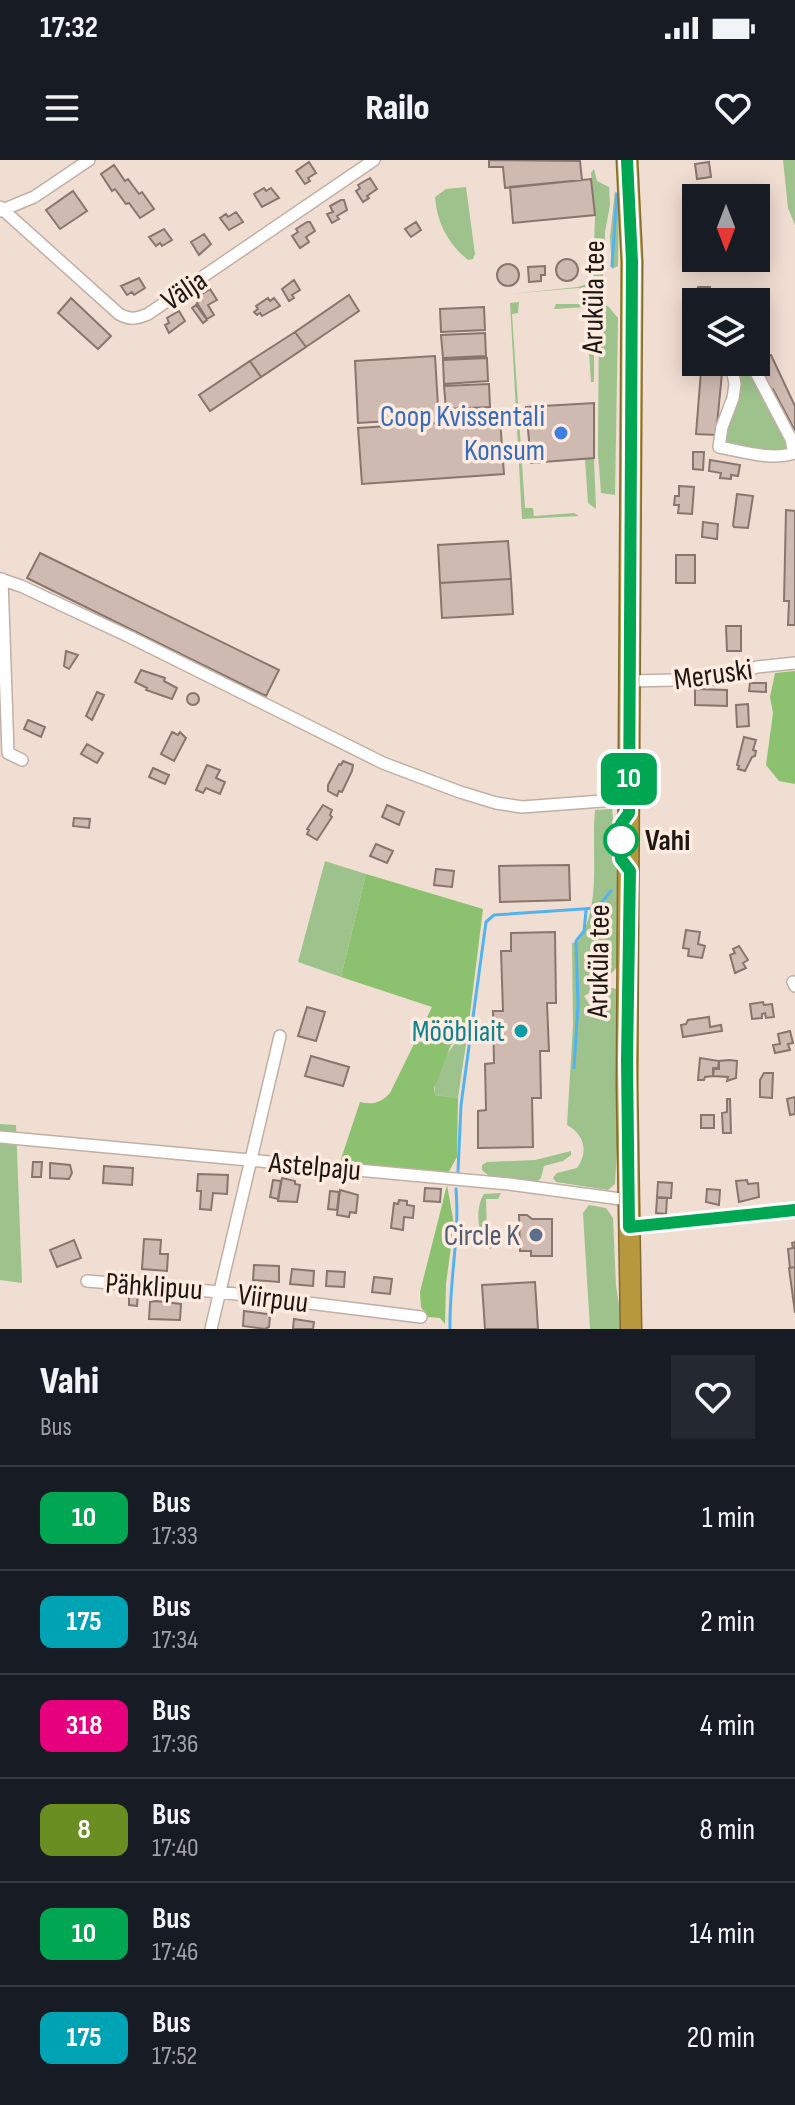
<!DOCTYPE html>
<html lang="en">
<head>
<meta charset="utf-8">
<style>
	:root { --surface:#171b24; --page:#242831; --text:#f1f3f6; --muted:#9ea1a6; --line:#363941 }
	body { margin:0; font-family:"Sofia Sans Condensed",sans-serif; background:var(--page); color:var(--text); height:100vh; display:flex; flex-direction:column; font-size:30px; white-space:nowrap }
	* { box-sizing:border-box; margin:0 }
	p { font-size:26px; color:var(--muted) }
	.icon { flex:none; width:44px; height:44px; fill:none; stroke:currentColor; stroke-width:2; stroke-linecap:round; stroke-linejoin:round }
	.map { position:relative; height:1169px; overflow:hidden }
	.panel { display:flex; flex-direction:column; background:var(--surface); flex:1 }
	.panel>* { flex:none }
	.badge { padding:0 16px; border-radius:12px; font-size:28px; line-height:52px }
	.needle { width:52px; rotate:180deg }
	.controls { position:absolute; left:682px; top:24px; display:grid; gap:16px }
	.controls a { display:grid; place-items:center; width:88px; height:88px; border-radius:0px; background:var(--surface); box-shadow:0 4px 20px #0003; font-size:40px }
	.map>.badge { position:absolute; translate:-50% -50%; box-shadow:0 0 0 4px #fff }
	.round { display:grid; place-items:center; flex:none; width:84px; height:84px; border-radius:0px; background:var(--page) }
	.overview { display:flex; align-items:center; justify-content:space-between; height:136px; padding:0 40px }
	h1 { font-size:38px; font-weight:800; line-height:60px }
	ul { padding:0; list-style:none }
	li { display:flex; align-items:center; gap:24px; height:104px; padding:0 40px; border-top:2px solid var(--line) }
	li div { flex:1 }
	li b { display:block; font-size:30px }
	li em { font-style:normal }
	li .badge { min-width:88px; font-weight:700; text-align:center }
	.status { display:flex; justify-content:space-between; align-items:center; height:56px; padding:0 40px; background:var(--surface); direction:ltr }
	.status svg { height:22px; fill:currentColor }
	header { display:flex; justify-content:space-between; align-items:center; height:104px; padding:0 40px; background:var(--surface); font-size:36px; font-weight:800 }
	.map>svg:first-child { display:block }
	.green { fill:#9dc28c }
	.forest { fill:#8bc16f }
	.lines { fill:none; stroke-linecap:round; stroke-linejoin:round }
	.stream { stroke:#52b3ef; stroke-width:3 }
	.building { fill:#cfbab1; stroke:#88756d; stroke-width:2 }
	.street-casing { stroke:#c2afa4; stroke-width:14 }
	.highway-casing { stroke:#826b2e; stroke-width:23 }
	.street { stroke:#fff; stroke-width:11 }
	.highway { stroke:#b8983c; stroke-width:20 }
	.line-casing { stroke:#fff; stroke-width:18 }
	.line { stroke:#00a651; stroke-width:12 }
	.shop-dot { fill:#3f7fe0; stroke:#ffebdf; stroke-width:3 }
	.stop-dot { fill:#fff; stroke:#00a651; stroke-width:4 }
	.culture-dot { fill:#0f9aa8; stroke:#ffebdf; stroke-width:3 }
	.service-dot { fill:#5c6f8a; stroke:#ffebdf; stroke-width:3 }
	.labels { text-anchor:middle; stroke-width:7; stroke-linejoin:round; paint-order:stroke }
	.street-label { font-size:30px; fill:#1e1814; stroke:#ffebdf }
	.shop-label { font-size:30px; fill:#366cbe; stroke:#ffebdf; text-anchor:end }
	.stop-label { font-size:30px; font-weight:bold; fill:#1e1814; stroke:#ffebdf; text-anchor:start }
	.culture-label { font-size:30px; fill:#0d838f; stroke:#ffebdf; text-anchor:end }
	.service-label { font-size:30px; fill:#4e5e75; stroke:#ffebdf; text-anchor:end }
</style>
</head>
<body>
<div class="status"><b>17:32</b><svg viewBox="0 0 49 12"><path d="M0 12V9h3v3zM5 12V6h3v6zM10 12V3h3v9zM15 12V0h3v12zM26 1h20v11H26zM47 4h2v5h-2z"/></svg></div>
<header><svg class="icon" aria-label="menu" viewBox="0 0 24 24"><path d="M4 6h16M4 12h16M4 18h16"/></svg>Railo<svg class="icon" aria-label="heart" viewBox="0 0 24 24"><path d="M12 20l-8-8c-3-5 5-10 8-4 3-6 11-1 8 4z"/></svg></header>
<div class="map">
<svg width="795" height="1169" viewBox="0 0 795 1169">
	<rect width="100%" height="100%" fill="#f1ded2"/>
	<path class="green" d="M783 0H795V65L788 48Z
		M594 9 597 21 609 27 610 45 605 72 603 118 596 124 594 131 588 132 578 128 510 134 578 127 593 122 595 55 591 13Z
		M466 27 475 94 473 99 468 100C448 84 437 63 435 37L446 29Z
		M615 31 619 37 618 106 612 109 610 77Z
		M519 142 518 153 512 154 525 348H533L534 356 574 353 579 356 522 359 510 143Z
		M556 144H594V222H591L586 147 554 149Z
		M599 144 608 146 618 158 615 335 601 333 598 294Z
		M745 202 792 287C775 297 744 287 724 284L736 213Z
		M594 298 596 349 588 343 585 299Z
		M612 649 616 684 618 685V806L603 823 595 825 593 831 584 836 589 844 611 828 618 829V972L615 1024 608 1030 556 1022 553 1018 557 1013 577 1008C589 992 584 974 567 965L573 865 572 783 578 782C602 745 591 693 595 650Z
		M325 701 366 714 341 817 298 802Z
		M468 870 458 938 435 935C432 910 451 886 468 870Z
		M0 964 16 965 22 1123 0 1120Z
		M571 991V995L563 1001 544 1006 541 1018 537 1022 489 1016 482 1010V1005L487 1002 535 1000Z
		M501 1033 498 1039H486L487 1075H492V1084L495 1085 490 1089C478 1079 474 1049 484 1034Z
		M589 1045 606 1048 613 1058 616 1126 623 1169H590L583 1053Z"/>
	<path class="forest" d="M795 511V624L779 621 766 605 773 553 770 537 775 513Z
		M366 714 483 749 468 870 451 885 434 928 435 935 458 938 457 997 448 1013 340 1002 360 942C372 945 381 943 390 933L432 847 341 817Z
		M447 1025 454 1064 446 1124 445 1164 440 1158 428 1157 421 1147 420 1132Z"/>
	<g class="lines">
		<path class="stream" d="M612 106 617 34
			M574 908 578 845 576 781 584 771 586 751
			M458 1012 461 945 486 762 494 755 597 748 611 731
			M450 1169C449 1122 460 1076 456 1029"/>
	</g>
	<path class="building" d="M489 0 580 1 582 20 505 28 503 7H489Z
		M309 2 316 13 308 18 310 21 305 24 296 11Z
		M709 2 711 17 697 19 695 4Z
		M114 5 125 21 128 19 139 34 142 32 154 49 140 58 129 43 126 44 115 29 112 31 101 14Z
		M370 18 377 29 367 36 369 38 363 42 356 31 360 28 358 25Z
		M591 19 595 55 513 63 510 27Z
		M264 28 266 31 271 28 279 38 262 47 254 34Z
		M73 31 87 51 60 69 46 50Z
		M341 40H344L347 50 337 56 339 59 332 63 327 54 333 52 330 46Z
		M236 52 243 62 229 70 220 58 226 54 228 57Z
		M307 62H310L315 71 306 77 309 82 300 88 292 76 298 72 296 69Z
		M416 62 421 70 411 77 405 69Z
		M164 69 172 80 162 86 160 83 156 86 149 77Z
		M204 74 211 84 199 95 191 82Z
		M693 92H696V98L713 99 712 107H707V111L697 110V100H693Z
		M556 110a11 11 0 1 1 22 0a11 11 0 1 1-22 0Z
		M497 115a11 11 0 1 1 22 0a11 11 0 1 1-22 0Z
		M545 106V115H541V121L529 122 528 107Z
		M139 118 145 128 134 135 132 132 127 135 121 126Z
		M294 120 300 130 292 135 294 138 289 141 282 129Z
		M698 127H710L709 142H696V147H694Z
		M210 129 217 140 208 145 214 155 207 159 197 143 202 140 199 136Z
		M349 135 359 151 306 187 295 172Z
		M71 138 111 176 98 189 58 153Z
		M268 138 270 141 274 138 280 146 262 156 260 153 257 155 254 152 258 149 256 146Z
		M196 145 207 160 203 163 192 148Z
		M484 147 485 170 441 172 440 149Z
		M179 151 185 161 169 173 165 165 169 163 167 158Z
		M295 172 306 187 261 217 250 201Z
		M485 173 486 196 443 198 441 175Z
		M771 195 795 246V271L773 229 771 230 758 201Z
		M435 196 439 263 426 264 425 259 358 263 355 201Z
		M487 198 488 221 444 224 443 200Z
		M250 201 261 217 210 251 199 235Z
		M701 211 722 213 716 275 696 274Z
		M489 224 490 247 446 249 444 226Z
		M594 243V298L531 303 526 247Z
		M500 259 504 314 362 324 358 268Z
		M693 292H704L703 310 693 309Z
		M710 300 740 305 738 316 731 315V319L720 318 721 313 709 311Z
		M679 326 694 327 692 354 678 353 679 345H674L675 336H679Z
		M737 334 753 336 748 368 734 367 733 365Z
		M786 350 795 351V465H788L789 441H784Z
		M703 362 718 364 717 379 702 377Z
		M508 381 511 419 440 423 438 385Z
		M40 393 279 510 266 536 27 418Z
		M676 395H695V423H676Z
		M511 419 513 454 442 458 440 423Z
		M726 466H741V491H727Z
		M66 491 78 495 69 509 64 506Z
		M141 510 165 518 164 521 177 528 172 539 146 530 147 528 135 522Z
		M750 523H766V532L749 531Z
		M695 529 727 530V546L695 545Z
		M97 532 104 535 92 560 86 556Z
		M187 539a6 6 0 1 1 12 0a6 6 0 1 1-12 0Z
		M748 544 749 566 737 567 736 545Z
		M28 560 45 567 41 577 24 569Z
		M172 572 178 575 180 572 186 578 174 601 161 594Z
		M744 577 756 580 753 590 756 591 755 596 752 597 745 611 738 609 739 606 737 605Z
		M87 584 103 593 97 603 81 594Z
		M343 601 353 605 352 611 342 632 339 631 337 636 328 631V625L339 604 341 605Z
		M207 605 220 610 216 618 225 622 220 634 206 628 203 633 196 630Z
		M153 608 169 615 165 624 149 617Z
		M323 645 332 650 330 655 332 657 317 680 307 674 309 670 307 669Z
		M387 645 404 652 399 665 382 657Z
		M74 658 90 659 89 668 73 666Z
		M376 684 393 691 387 703 370 696Z
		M569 705 570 740 500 742 499 706Z
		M436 709 454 711 452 727 434 725Z
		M686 770 700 772 698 784 705 786 702 798 688 796 689 789 683 788Z
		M555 772 556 843H547L549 891H540L541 938H532L533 987 478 988V951L486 950 485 904 494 903 493 851H503L501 791H511V773Z
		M739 786 748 800 743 803 746 808 735 813 730 795 735 793 733 789Z
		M763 842 764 845 772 844 774 857 766 858 765 853 762 854V858L752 859 750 844Z
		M307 847 325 852 316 881 298 876Z
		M709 857 710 867 721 865 722 871 683 877 681 865 686 864 688 860Z
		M790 871 793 883 788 884 790 890 775 893 773 885 780 884 778 874Z
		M311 896 349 907 343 926 305 916Z
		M700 898 719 901 718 908H713V916L705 917 704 920H698Z
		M729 900 737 901 736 918 727 921 728 917 713 916 714 909H719V901Z
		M764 913H773L772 938 760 937V920Z
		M795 937V954L790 955 787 939Z
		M727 939H730L731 973H723L722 953 727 952Z
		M701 955H714V968H701Z
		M33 1002H42L41 1017H32Z
		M50 1003 70 1005 72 1013 69 1019 50 1018Z
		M104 1006 133 1008 132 1025 103 1023Z
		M198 1014 228 1015 227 1034 213 1033 211 1050 200 1049 201 1031H197Z
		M282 1018 295 1021V1024L300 1025 297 1042 278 1041Z
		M273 1020 281 1021 278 1039 270 1037Z
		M747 1020 748 1024 758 1023 759 1037 739 1042 736 1021Z
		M658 1022 672 1023 671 1038 657 1037Z
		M425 1028 441 1029 440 1042 424 1041Z
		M707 1029 720 1030 719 1045 706 1042Z
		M340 1030 358 1035 356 1053 350 1052 349 1057 337 1055Z
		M330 1031 339 1032 337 1050 328 1049Z
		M657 1038H667L666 1054 656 1053Z
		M399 1040 407 1041V1045L414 1046 413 1058 404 1057 403 1070 391 1068 394 1043 398 1044Z
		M519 1055H527L532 1059H552V1096H531V1091H520Z
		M144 1079 161 1080 160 1094H168L167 1111 142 1109Z
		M74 1080 81 1098 57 1107 50 1090Z
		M795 1082V1107L790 1108 788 1089 793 1088 792 1083Z
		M254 1105 279 1106V1122L253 1120Z
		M795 1107V1153L789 1108Z
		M292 1109 314 1111 313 1126 290 1124Z
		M327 1111 345 1112 344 1127 326 1126Z
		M374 1117 392 1119 390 1134 372 1132Z
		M535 1122 538 1169H485L482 1125Z
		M129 1133H138L137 1146 129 1145Z
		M156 1141 181 1144 180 1160 149 1159 150 1142Z
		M244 1151 267 1154 270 1156 269 1167 265 1169 243 1166Z
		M294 1159 314 1162 313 1169H293Z"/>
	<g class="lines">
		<g class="street-casing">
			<path id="street" d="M0 47 119 154C130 160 136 159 148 154L374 0
				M0 51 34 37 89 0
				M724 202 732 208 735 224 733 238 722 267 719 287C741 291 772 301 794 293L791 279 752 205 732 208
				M0 419 21 426 130 477 383 603 460 632 496 643 522 647 629 639
				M2 419 8 593 22 600
				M630 521 718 519 757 507 795 503
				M793 822 795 826
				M0 977 509 1024 628 1040
				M629 1067 795 1050
				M87 1121 220 1132 421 1157
				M211 1169 280 876"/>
		</g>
		<g class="highway-casing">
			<path id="highway" d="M627 0 632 102 627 926 631 1169"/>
		</g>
		<use href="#street" class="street"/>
		<use href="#highway" class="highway"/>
	</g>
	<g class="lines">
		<g class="line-casing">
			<path id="line" d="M627 0 632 102 629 653 621 664V699L630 711 627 900 629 1067 795 1050"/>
		</g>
		<use href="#line" class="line"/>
	</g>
	<circle class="shop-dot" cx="561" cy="273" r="8"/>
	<circle class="stop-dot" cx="621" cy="680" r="16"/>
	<circle class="culture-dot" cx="521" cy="871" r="8"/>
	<circle class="service-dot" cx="536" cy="1075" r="8"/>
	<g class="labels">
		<g class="street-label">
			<text transform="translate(184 130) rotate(-34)" y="10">Välja</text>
			<text transform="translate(593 137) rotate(-89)" y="10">Aruküla tee</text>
			<text transform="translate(713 514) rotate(-8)" y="10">Meruski</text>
			<text transform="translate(598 801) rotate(-89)" y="10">Aruküla tee</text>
			<text transform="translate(315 1006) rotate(5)" y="10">Astelpaju</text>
			<text transform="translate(154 1126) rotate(4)" y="10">Pähklipuu</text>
			<text transform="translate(273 1138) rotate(7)" y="10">Viirpuu</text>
		</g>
		<g class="shop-label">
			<text x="545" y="266">Coop Kvissentali<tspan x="545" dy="34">Konsum</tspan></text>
		</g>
		<g class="stop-label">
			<text x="645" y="690">Vahi</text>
		</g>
		<g class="culture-label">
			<text x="505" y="881">Mööbliait</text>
		</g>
		<g class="service-label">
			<text x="520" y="1085">Circle K</text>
		</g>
	</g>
</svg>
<div class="controls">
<a><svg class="needle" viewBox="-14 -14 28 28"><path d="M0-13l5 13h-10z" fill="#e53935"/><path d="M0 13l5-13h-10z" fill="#9ea1a6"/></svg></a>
<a><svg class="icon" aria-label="layers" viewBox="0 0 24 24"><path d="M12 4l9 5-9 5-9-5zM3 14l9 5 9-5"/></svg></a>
</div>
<b class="badge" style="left:629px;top:619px;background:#00a651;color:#fff">10</b>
</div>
<section class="panel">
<div class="overview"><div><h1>Vahi</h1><p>Bus</p></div><a class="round"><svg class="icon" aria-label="heart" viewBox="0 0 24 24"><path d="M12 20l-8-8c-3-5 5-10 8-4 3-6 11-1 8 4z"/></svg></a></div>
<ul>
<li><span class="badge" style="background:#00a651;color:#fff">10</span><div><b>Bus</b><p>17:33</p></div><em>1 min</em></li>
<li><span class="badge" style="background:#00a3b4;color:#fff">175</span><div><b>Bus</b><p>17:34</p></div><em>2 min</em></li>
<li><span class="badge" style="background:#e6007e;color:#fff">318</span><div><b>Bus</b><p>17:36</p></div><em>4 min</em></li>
<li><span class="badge" style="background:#6b8e23;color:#fff">8</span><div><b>Bus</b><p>17:40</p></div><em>8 min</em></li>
<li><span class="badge" style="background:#00a651;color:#fff">10</span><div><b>Bus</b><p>17:46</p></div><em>14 min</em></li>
<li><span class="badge" style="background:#00a3b4;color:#fff">175</span><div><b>Bus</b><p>17:52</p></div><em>20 min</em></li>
</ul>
</section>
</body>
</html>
